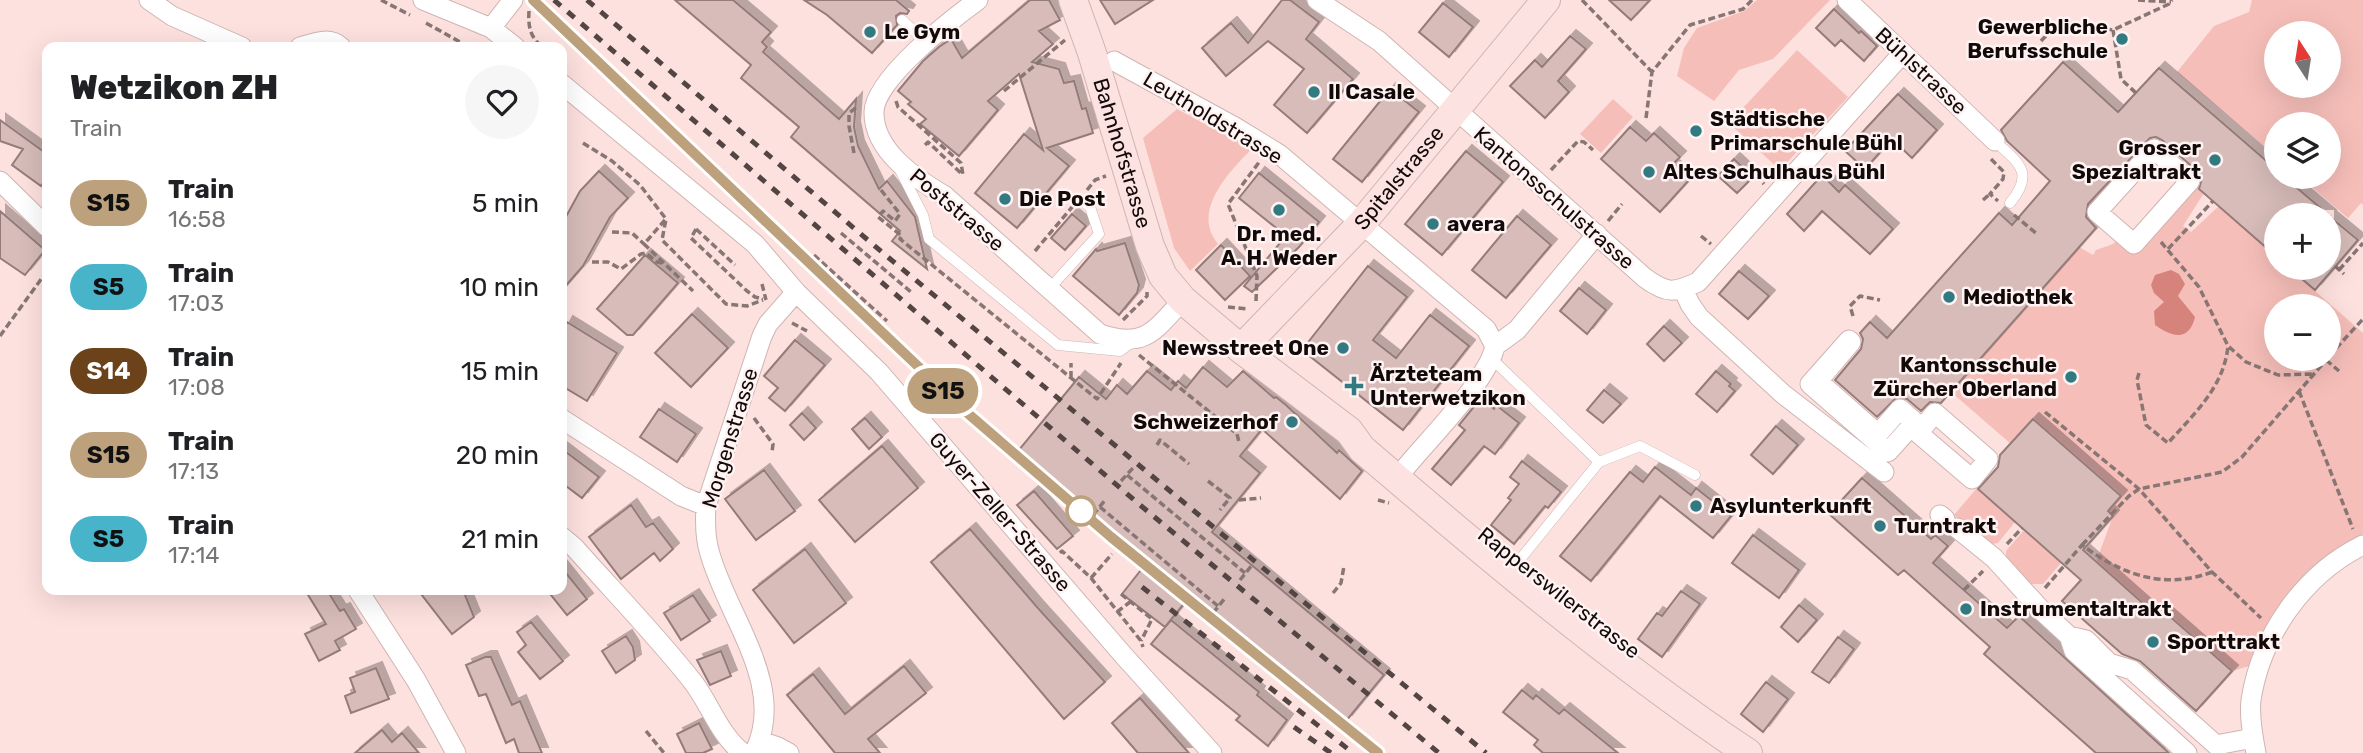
<!DOCTYPE html>
<html lang="en">
<head>
<meta charset="utf-8">
<style>
	:root { --surface:#fff; --page:#f6f6f6; --text:#202124; --muted:#757577 }
	body { margin:0; font-family:Rubik,sans-serif; background:var(--page); color:var(--text); height:100vh; display:flex; flex-direction:column; font-size:26px; white-space:nowrap }
	* { box-sizing:border-box; margin:0 }
	p { font-size:23px; color:var(--muted) }
	.icon { flex:none; width:38px; height:38px; fill:none; stroke:currentColor; stroke-width:2; stroke-linecap:round; stroke-linejoin:round }
	.map { position:relative; flex:1; overflow:hidden }
	.panel { position:absolute; left:42px; top:42px; width:525px; height:553px; display:flex; flex-direction:column; background:var(--surface); border-radius:14px; box-shadow:0 7px 28px #0002 }
	.panel>* { flex:none }
	.badge { padding:0 14px; border-radius:23px; font-size:24px; line-height:46px }
	.needle { width:46px; rotate:348deg }
	.controls { position:absolute; left:2264px; top:21px; display:grid; gap:14px }
	.controls a { display:grid; place-items:center; width:77px; height:77px; border-radius:50%; background:var(--surface); box-shadow:0 7px 28px #0002; font-size:35px }
	.map>.badge { position:absolute; translate:-50% -50%; box-shadow:0 0 0 4px #fff }
	.round { display:grid; place-items:center; flex:none; width:74px; height:74px; border-radius:37px; background:var(--page) }
	.head { display:flex; align-items:center; justify-content:space-between; height:119px; padding:0 28px }
	h1 { font-size:33px; font-weight:800; line-height:52px }
	ul { padding:0; list-style:none }
	li { display:flex; align-items:center; gap:21px; height:84px; padding:0 28px }
	li div { flex:1 }
	li b { display:block; font-size:26px }
	li em { font-style:normal }
	li .badge { min-width:77px; font-weight:700; text-align:center }
	.map>svg:first-child { display:block }
	.green { fill:#f6beb9; fill-rule:evenodd }
	.water { fill:#d6837c }
	.building { fill:#d7bcb9; stroke:#957c79; stroke-width:2; filter:url(#shadow) }
	.lines { fill:none; stroke-linecap:round; stroke-linejoin:round }
	.lane-casing { stroke:#cfb4b2; stroke-width:11 }
	.street-casing { stroke:#cfb4b2; stroke-width:21 }
	.secondary-casing { stroke:#cfb4b2; stroke-width:30 }
	.path { stroke:#887674; stroke-width:3.5; stroke-dasharray:7 3.5; stroke-linecap:butt }
	.lane { stroke:#fff; stroke-width:10 }
	.street { stroke:#fff; stroke-width:19 }
	.secondary { stroke:#fce2e0; stroke-width:28 }
	.rail { stroke:#524543; stroke-width:5; stroke-dasharray:9 9; stroke-linecap:butt }
	.line-casing { stroke:#fff; stroke-width:16 }
	.line { stroke:#bda07c; stroke-width:10 }
	.poi-dot { fill:#327a82; stroke:#fef3f2; stroke-width:2.5 }
	.stop-dot { fill:#fff; stroke:#bda07c; stroke-width:3.5 }
	.labels { text-anchor:middle; stroke-width:5; stroke-linejoin:round; paint-order:stroke }
	.poi-label { font-size:21px; font-weight:bold; fill:#120a09; stroke:#fef3f2; text-anchor:start }
	.street-label { font-size:21px; fill:#120a09; stroke:#fef3f2 }
</style>
</head>
<body>
<div class="map">
<svg width="2363" height="753" viewBox="0 0 2363 753">
	<defs>
		<filter id="shadow"><feDropShadow dx="6" dy="-6" stdDeviation="0" flood-color="#0004"/></filter>
	</defs>
	<rect width="100%" height="100%" fill="#fde1de"/>
	<path class="green" d="M1757 0H1830L1773 59 1739 70 1714 101 1677 76 1684 48 1697 28 1744 11Z
		M2252 0H2363V205L2361 203 2348 218 2300 177H2329V124H2277V157L2177 72 2214 26 2249 12ZM2329 33V86H2277V33Z
		M1797 50 1848 97 1780 170 1729 123Z
		M1613 99 1633 117 1601 153 1580 134Z
		M1177 109 1252 149C1234 166 1201 201 1210 229 1211 234 1215 240 1218 244L1190 271 1174 248 1143 138Z
		M2190 181 2204 193 2183 226 2191 232 2219 206 2277 257V268H2289L2363 333V545L2329 566 2260 663 2232 671 2159 607 2154 613 2096 562 2113 516 2108 511 2121 496 2033 419 2011 444 1951 392 2079 247 2093 255 2096 250 2113 244 2123 234 2134 244ZM2277 306H2329V359H2277Z
		M1977 488 2015 522 1998 543 1986 545 1954 515Z
		M2024 530 2061 563 2043 584H2030L2006 563V551Z"/>
	<path class="water" d="M2171 270 2179 274 2185 284 2178 296 2195 317C2189 342 2172 337 2155 325L2154 311 2164 302 2154 293 2151 285 2155 275Z"/>
	<path class="building" d="M675 0H733L771 32 762 42 767 47 763 52 839 119 856 99 854 127 858 146 879 189 887 181 915 217 927 269 892 241 900 231 791 137 799 127 741 78 751 65Z
		M804 0H896L909 11 907 14 900 13 896 16 897 25 872 53 827 15Z
		M1030 0H1049L1060 20 1039 31 1053 44 1032 62 1059 69 1064 83 1074 81 1082 109 1086 108 1093 133 1047 148 1069 166 1017 228 975 193 1024 134 1043 150 1019 74 988 101 998 110 959 156 920 124 926 119 908 104 911 102 898 91 923 61 939 47 951 39 962 58Z
		M1100 0H1153L1115 24Z
		M1282 0H1290L1319 22 1306 39 1353 79 1307 133 1274 105 1304 69 1268 41 1226 76 1202 48 1231 23 1248 43Z
		M1609 0H1650L1631 20Z
		M1443 3 1473 27 1449 57 1419 32Z
		M1834 9 1859 33 1861 31 1877 46 1864 61 1841 40 1835 46 1816 28Z
		M1570 36 1586 49 1558 81 1569 92 1545 118 1510 86 1535 60 1542 67Z
		M2063 62 2118 112 2159 68 2277 170V177H2284L2329 215H2277V257L2199 189 2202 178 2198 172 2162 140 2156 137 2150 138 2088 204 2086 217 2096 228 1941 403 1930 402 1921 411 1907 399 1897 397 1877 417 1835 380 1861 349 1863 339 1860 333 1870 322 1887 338 1999 213 2012 225 2050 181 2007 141 2001 130Z
		M1390 89 1419 112 1362 182 1333 159Z
		M1898 94 1937 130 1912 158 1892 139 1865 169 1845 151Z
		M0 120 47 154V177L41 186 12 165 23 149 0 141Z
		M1630 127 1646 141 1654 133 1680 157 1672 165 1689 180 1660 212 1601 159Z
		M1466 151 1503 182 1442 255 1405 224Z
		M1734 159 1753 177 1737 193 1718 176Z
		M599 171 628 198 610 217 583 266 562 290V224L580 191Z
		M1259 173 1319 222 1299 247 1252 292 1244 286 1286 236 1239 198Z
		M1822 175 1839 192 1845 185 1893 229 1870 254 1822 211 1804 231 1787 214Z
		M0 211 45 250 25 275 0 258Z
		M1072 214 1086 226 1065 250 1051 238Z
		M1517 216 1551 245 1506 298 1472 270Z
		M2329 216 2358 240 2315 290 2289 268H2329Z
		M1125 243 1139 285 1137 293 1119 315 1073 276 1096 249 1097 251Z
		M1221 245 1250 276 1225 300 1196 270Z
		M645 255 678 283 633 335H627L597 309Z
		M1368 266 1407 297 1373 340 1396 358 1430 315 1469 346 1403 430 1302 350Z
		M1739 271 1769 296 1748 319 1719 294Z
		M1579 288 1606 310 1587 334 1560 311Z
		M692 314 728 348 691 387 655 353Z
		M567 322 617 353 587 401 562 386V331Z
		M1664 326 1682 343 1664 361 1647 344Z
		M795 340 825 365 785 411 769 398 778 388 764 376Z
		M1203 367 1227 387 1243 371 1274 398 1276 397 1286 405 1337 453 1339 450 1362 471 1340 499 1262 429 1240 456 1260 473 1212 532 1384 675 1346 721 1191 595 1165 627 1122 594 1148 561 1018 451 1079 377 1106 399 1117 385 1127 394 1147 371 1171 390 1178 381 1186 388Z
		M1716 371 1731 384 1729 386 1735 391 1717 412 1696 394Z
		M1604 390 1621 404 1603 423 1587 410Z
		M1481 398 1494 409 1496 405 1519 423 1495 454 1484 446 1451 485 1432 469 1465 430 1459 425Z
		M659 409 696 434 677 462 640 437Z
		M802 413 816 428 804 440 790 425Z
		M865 418 882 437 869 449 852 429Z
		M2033 419 2121 496 2108 511 2113 516 2083 550 2154 613 2159 607 2232 671 2196 711 2140 661 2122 654 2062 601 2081 580 1978 489 1998 467 2000 455Z
		M1776 426 1798 445 1773 474 1751 455Z
		M882 446 918 488 855 542 819 500Z
		M562 449 599 477 582 498 562 483Z
		M1522 461 1561 492 1548 508 1545 506 1514 544 1491 525 1511 500 1508 498 1519 484 1510 477Z
		M1655 467 1691 495 1696 488 1731 516 1713 538 1660 496 1591 581 1560 556 1630 472 1643 482Z
		M764 470 795 511 756 540 725 499Z
		M1862 478 1931 539 1935 535 1948 546 1933 563 2007 628 2019 616 2169 753H2096L1984 654 1990 647 1904 570 1898 575 1829 514Z
		M1034 491 1073 536 1057 549 1017 505Z
		M631 505 646 527 653 523 673 549 660 561 654 553 621 579 589 537Z
		M970 529 1037 607 1105 682 1064 719 931 562Z
		M1753 535 1799 570 1779 598 1732 563Z
		M805 549 846 603 794 643 753 590Z
		M562 568 587 599 567 615 547 590H562Z
		M305 590H327L340 611 344 609 356 629 335 641 340 650 319 661 305 634 326 624Z
		M418 590H463L474 617 452 634Z
		M1681 591 1700 604 1662 657 1638 639 1657 613 1662 616Z
		M693 595 710 621 681 640 664 613Z
		M1799 605 1817 620 1798 642 1781 627Z
		M1171 620 1259 692 1257 695 1287 720 1268 746 1236 720 1240 716 1151 644Z
		M531 622 563 661 540 679 518 652 526 645 517 632Z
		M626 636 633 647 635 660 616 673 602 651Z
		M1838 637 1854 649 1829 683 1812 672Z
		M721 651 731 676 710 685 697 660Z
		M485 657H491L512 705 520 701 542 753H519L514 739 506 743 486 694 479 696 466 665Z
		M904 666 926 693 868 739 880 753H835L787 695 813 674 845 714Z
		M376 668 389 699 351 713 345 696 355 692 350 678Z
		M1766 682 1788 699 1763 732 1741 714Z
		M1522 690 1533 699 1536 695 1559 714 1564 709 1618 753H1543L1534 745 1538 740 1503 712Z
		M1140 698 1189 753H1138L1112 723Z
		M699 723 712 749 703 753H686L677 734Z
		M382 730 392 742 402 733 419 753H355Z"/>
	<g class="lines">
		<g class="lane-casing">
			<path id="lane" d="M902 20 926 42
				M1995 141C2019 163 2035 173 2010 203
				M901 172 923 215 929 239 1058 345 1120 351 1132 342
				M1049 289 1099 234 1090 207 1085 203
				M1492 359 1599 462 1640 446 1695 475
				M1518 562 1599 462"/>
		</g>
		<g class="street-casing">
			<path id="street" d="M149 0 172 16 242 47
				M423 0 491 28 515 47
				M978 0C952 19 873 80 874 113 874 151 916 179 945 196L1100 334C1145 349 1154 331 1183 300
				M1317 0 1379 41 1645 278C1667 294 1674 293 1698 282L1902 54
				M1847 0 1995 141
				M491 28 513 0
				M300 47C314 43 329 36 341 47
				M1114 61 1235 127 1279 154 1486 329 1495 346
				M562 84 755 244 796 292 879 372 1124 656 1212 753
				M2154 149 2190 181 2134 244 2097 212Z
				M0 181 47 227
				M1683 289 1690 304 1699 317 1783 394 1884 472
				M1849 340 1851 342 1818 381 1878 434 1900 409 1915 422 1888 452 1810 384Z
				M1935 413 1988 459 1972 479 1918 433Z
				M562 419 681 496 706 506
				M1406 467C1429 439 1489 379 1495 346L1517 330 1597 234
				M1940 515 1945 519
				M1957 528 1994 558 2043 612 2069 636 2074 651 2187 753
				M562 537 574 547C614 592 656 635 693 682 710 704 720 736 743 753
				M358 590 416 680 456 753
				M2069 636 2086 640 2109 663 2132 670 2216 745 2253 738
				M760 741 778 747 789 753
				M754 753C788 687 728 618 710 554 705 539 705 522 706 506L762 336 768 324 796 292
				M2256 753C2253 737 2249 717 2251 700 2261 635 2304 574 2363 545"/>
		</g>
		<g class="secondary-casing">
			<g id="secondary">
				<path id="s1" d="M1073 0 1092 53 1150 246 1163 276 1183 300 1241 349 1349 431 1362 449C1486 555 1612 662 1748 753"/>
				<path id="s2" d="M1241 349 1361 224 1546 0"/>
			</g>
		</g>
		<path class="path" d="M381 0 410 15
			M1582 0 1652 72
			M2138 0 2171 2
			M529 11C528 26 530 38 543 47
			M426 23 469 47
			M2113 30 2121 79 2136 93
			M2041 41 2060 21 2113 30 2169 4 2172 0
			M1004 91 1065 40
			M896 101 898 107 961 163 963 175
			M1646 118 1652 72 1690 25 1743 9 1752 0
			M583 143 612 161 640 185 666 219 662 240 726 304 747 306 763 300
			M925 145 928 142 963 175
			M854 153 849 126V113L857 107
			M1991 159 2004 172 2003 179 1990 194 1998 201
			M1551 170 1578 141 1584 142 1593 150
			M1756 175 1764 184
			M881 190 900 214 895 221 883 211 878 217 902 236 900 239 1097 399 1121 363
			M1087 190 1095 180 1106 176
			M1983 200 1990 194
			M2014 215 2037 234
			M665 220 644 244 693 291
			M1608 221 1622 204
			M696 229 691 238 747 291 755 297 763 299
			M696 229 735 265
			M612 232 632 233 644 244
			M841 233 911 292
			M1701 236 1711 244
			M2161 242 2199 287 2228 346 2246 362 2278 375 2313 374
			M2168 249 2213 201
			M1035 251 1073 206
			M814 255 887 321
			M592 262H608L621 269 641 254 646 253 657 262 662 263
			M2335 266 2344 274
			M2339 270 2363 243
			M762 284 766 300
			M1256 301 1257 276 1228 204 1260 161
			M1228 307 1248 309
			M1853 316 1850 306 1860 296 1880 300
			M1123 320 1147 296V292
			M792 323 807 331
			M0 336 47 271
			M1139 355 1237 434 1239 442
			M2329 356 2363 319
			M2326 360 2339 371
			M2139 373 2137 380 2146 425 2168 443C2194 414 2224 387 2228 346
			M1071 378V363
			M2299 391 2353 529
			M2045 412 2139 489 2212 572 2261 618
			M754 418 773 444 772 452
			M1157 445 1160 440 1189 464
			M1127 475 1245 573
			M1121 481 1133 468
			M1208 481 1230 498 1220 510
			M1239 500 1261 498
			M1378 500 1389 503
			M1100 507 1218 606
			M1093 515 1106 499
			M2007 544 2022 528
			M2082 545 2129 496 2139 489 2222 472 2242 457 2327 359
			M1060 553 1062 551 1091 578 1141 641 1143 647
			M1091 578 1112 554
			M1240 580 1252 565
			M2045 588 2082 545C2122 575 2164 590 2212 572
			M1964 590 1983 571
			M1333 593 1341 583 1344 566
			M1121 594 1152 619 1141 641
			M1117 612 1130 602
			M1213 613 1225 598
			M646 731 664 753"/>
		<use href="#lane" class="lane"/>
		<use href="#street" class="street"/>
		<use href="#secondary" class="secondary"/>
		<path class="rail" d="M533 0 965 411 1111 537 1378 753
			M554 0 1140 505 1439 753
			M587 0 883 253 1486 753
			M1142 587 1353 753
			M1294 727 1331 753"/>
	</g>
	<g class="lines">
		<g class="line-casing">
			<path id="line" d="M533 0 965 411 1111 537 1378 753"/>
		</g>
		<use href="#line" class="line"/>
	</g>
	<g class="poi-dot">
		<circle cx="870" cy="32" r="7"/>
		<circle cx="2122" cy="39" r="7"/>
		<circle cx="1314" cy="92" r="7"/>
		<circle cx="1696" cy="131" r="7"/>
		<circle cx="2215" cy="160" r="7"/>
		<circle cx="1649" cy="172" r="7"/>
		<circle cx="1005" cy="199" r="7"/>
		<circle cx="1279" cy="210" r="7"/>
		<circle cx="1433" cy="224" r="7"/>
		<circle cx="1949" cy="297" r="7"/>
		<circle cx="1343" cy="348" r="7"/>
		<circle cx="2071" cy="377" r="7"/>
		<path d="M1350.5 375.5h7v7h7v7h-7v7h-7v-7h-7v-7h7z"/>
		<circle cx="1292" cy="422" r="7"/>
		<circle cx="1696" cy="506" r="7"/>
		<circle cx="1880" cy="526" r="7"/>
		<circle cx="1966" cy="609" r="7"/>
		<circle cx="2153" cy="642" r="7"/>
	</g>
	<circle class="stop-dot" cx="1081" cy="511" r="14"/>
	<g class="labels">
		<g class="poi-label">
			<text x="2108" y="34" text-anchor="end">Gewerbliche<tspan x="2108" dy="24">Berufsschule</tspan></text>
			<text x="884" y="39">Le Gym</text>
			<text x="1328" y="99">Il Casale</text>
			<text x="1710" y="126">Städtische<tspan x="1710" dy="24">Primarschule Bühl</tspan></text>
			<text x="2201" y="155" text-anchor="end">Grosser<tspan x="2201" dy="24">Spezialtrakt</tspan></text>
			<text x="1663" y="179">Altes Schulhaus Bühl</text>
			<text x="1019" y="206">Die Post</text>
			<text x="1447" y="231">avera</text>
			<text x="1279" y="241" text-anchor="middle">Dr. med.<tspan x="1279" dy="24">A. H. Weder</tspan></text>
			<text x="1963" y="304">Mediothek</text>
			<text x="1329" y="355" text-anchor="end">Newsstreet One</text>
			<text x="2057" y="372" text-anchor="end">Kantonsschule<tspan x="2057" dy="24">Zürcher Oberland</tspan></text>
			<text x="1370" y="381">Ärzteteam<tspan x="1370" dy="24">Unterwetzikon</tspan></text>
			<text x="1278" y="429" text-anchor="end">Schweizerhof</text>
			<text x="1710" y="513">Asylunterkunft</text>
			<text x="1894" y="533">Turntrakt</text>
			<text x="1980" y="616">Instrumentaltrakt</text>
			<text x="2167" y="649">Sporttrakt</text>
		</g>
		<g class="street-label">
			<text transform="translate(1921 71) rotate(43)" y="7">Bühlstrasse</text>
			<text transform="translate(1213 118) rotate(31)" y="7">Leutholdstrasse</text>
			<text dy="7" stroke="none"><textPath href="#s1" startOffset="161">Bahnhofstrasse</textPath></text>
			<text dy="7" stroke="none"><textPath href="#s2" startOffset="233">Spitalstrasse</textPath></text>
			<text transform="translate(1554 198) rotate(41)" y="7">Kantonsschulstrasse</text>
			<text transform="translate(957 210) rotate(40)" y="7">Poststrasse</text>
			<text transform="translate(730 438) rotate(-73)" y="7">Morgenstrasse</text>
			<text transform="translate(1000 512) rotate(49)" y="7">Guyer-Zeller-Strasse</text>
			<text transform="translate(1559 593) rotate(38)" y="7">Rapperswilerstrasse</text>
		</g>
	</g>
</svg>
<div class="controls">
<a><svg class="needle" viewBox="-14 -14 28 28"><path d="M0-13l5 13h-10z" fill="#e53935"/><path d="M0 13l5-13h-10z" fill="#757577"/></svg></a>
<a><svg class="icon" aria-label="layers" viewBox="0 0 24 24"><path d="M12 4l9 5-9 5-9-5zM3 14l9 5 9-5"/></svg></a>
<a>+</a>
<a>−</a>
</div>
<b class="badge" style="left:943px;top:391px;background:#bda07c;color:#111">S15</b>
<section class="panel">
<div class="head"><div><h1>Wetzikon ZH</h1><p>Train</p></div><a class="round"><svg class="icon" aria-label="heart" viewBox="0 0 24 24"><path d="M12 20l-8-8c-3-5 5-10 8-4 3-6 11-1 8 4z"/></svg></a></div>
<ul>
<li><span class="badge" style="background:#bda07c;color:#111">S15</span><div><b>Train</b><p>16:58</p></div><em>5 min</em></li>
<li><span class="badge" style="background:#48b4ca;color:#111">S5</span><div><b>Train</b><p>17:03</p></div><em>10 min</em></li>
<li><span class="badge" style="background:#6c421b;color:#fff">S14</span><div><b>Train</b><p>17:08</p></div><em>15 min</em></li>
<li><span class="badge" style="background:#bda07c;color:#111">S15</span><div><b>Train</b><p>17:13</p></div><em>20 min</em></li>
<li><span class="badge" style="background:#48b4ca;color:#111">S5</span><div><b>Train</b><p>17:14</p></div><em>21 min</em></li>
</ul>
</section>
</div>
</body>
</html>
